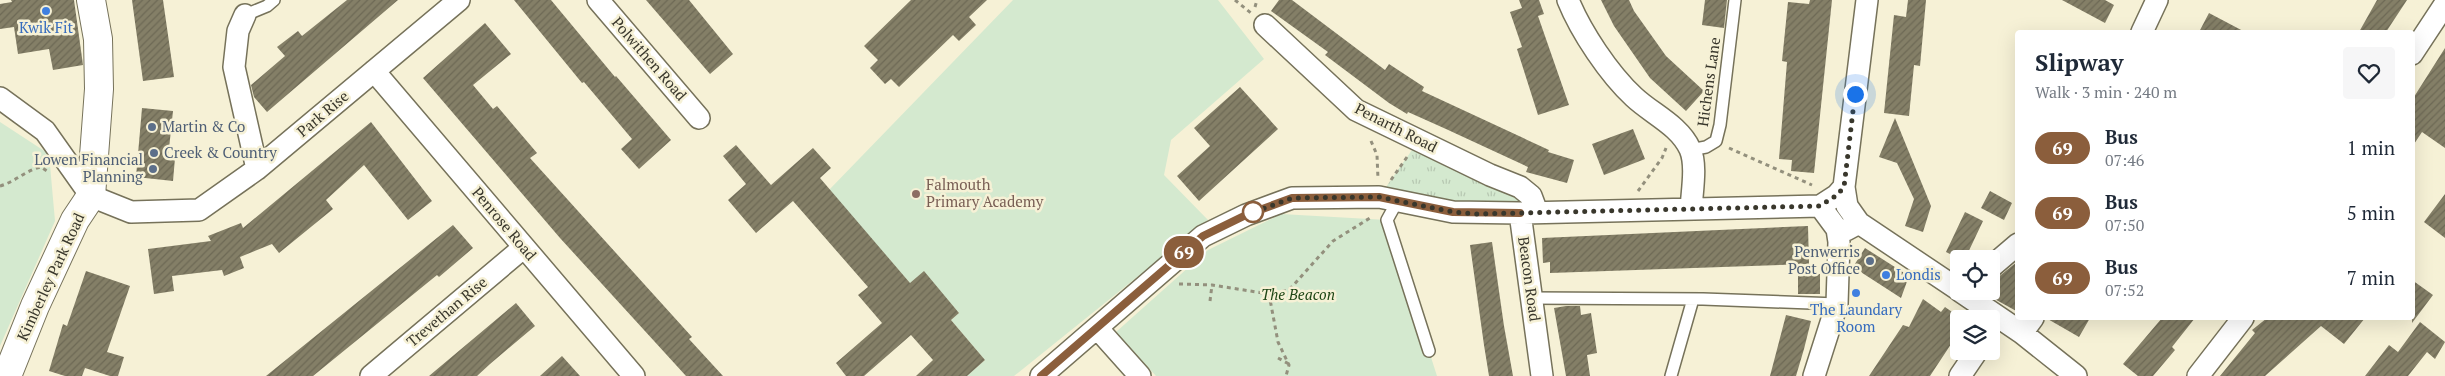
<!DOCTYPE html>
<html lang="en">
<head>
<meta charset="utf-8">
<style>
	:root { --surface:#fff; --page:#f6f6f7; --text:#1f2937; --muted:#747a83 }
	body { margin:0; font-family:"PT Serif",serif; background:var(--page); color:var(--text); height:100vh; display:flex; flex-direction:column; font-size:19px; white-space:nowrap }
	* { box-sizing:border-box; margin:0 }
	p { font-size:16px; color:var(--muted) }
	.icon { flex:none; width:28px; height:28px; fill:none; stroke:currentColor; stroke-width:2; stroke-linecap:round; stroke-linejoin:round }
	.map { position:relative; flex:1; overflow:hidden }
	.side { position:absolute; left:2015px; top:30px; width:400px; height:290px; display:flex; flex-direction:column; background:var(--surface); border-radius:5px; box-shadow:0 5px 20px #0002 }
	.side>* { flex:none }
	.badge { padding:0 10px; border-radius:16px; font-size:18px; line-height:32px }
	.buttons { position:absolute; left:1950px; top:250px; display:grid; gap:10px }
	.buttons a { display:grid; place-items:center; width:50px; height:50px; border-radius:5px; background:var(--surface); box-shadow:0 5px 20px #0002; font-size:25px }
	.you { position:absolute; width:25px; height:25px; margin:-12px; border:4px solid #fff; border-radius:50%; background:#1a73e8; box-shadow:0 0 0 8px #1a73e833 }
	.map>.badge { position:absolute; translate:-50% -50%; box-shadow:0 0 0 2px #fff }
	.round { display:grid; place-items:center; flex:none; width:52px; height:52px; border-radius:5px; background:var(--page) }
	.head { display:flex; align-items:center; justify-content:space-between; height:85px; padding:0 20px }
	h1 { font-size:24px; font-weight:700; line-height:38px }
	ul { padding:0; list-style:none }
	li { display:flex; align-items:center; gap:15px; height:65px; padding:0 20px }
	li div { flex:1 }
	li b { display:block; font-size:19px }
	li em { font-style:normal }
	li .badge { min-width:55px; font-weight:700; text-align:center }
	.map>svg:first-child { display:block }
	.grass { fill:url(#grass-tufts) }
	.park { fill:#d4e9cf }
	.building { fill:url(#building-hatch) }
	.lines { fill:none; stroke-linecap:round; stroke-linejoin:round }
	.lane-casing { stroke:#76725a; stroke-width:14 }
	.street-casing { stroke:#76725a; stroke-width:24 }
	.secondary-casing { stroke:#76725a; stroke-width:30 }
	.path { stroke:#93907d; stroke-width:3; stroke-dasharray:4 4; stroke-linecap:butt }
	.lane { stroke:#fff; stroke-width:11 }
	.street { stroke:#fff; stroke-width:21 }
	.secondary { stroke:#fff; stroke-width:28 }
	.line-casing { stroke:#fff; stroke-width:11 }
	.line { stroke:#8b5e3c; stroke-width:8 }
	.walk { stroke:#39372c; stroke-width:5; stroke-dasharray:0 9 }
	.shop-dot { fill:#3f7fe0; stroke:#f6f1d6; stroke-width:2 }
	.service-dot { fill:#5c6f8a; stroke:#f6f1d6; stroke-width:2 }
	.education-dot { fill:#8d6e63; stroke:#f6f1d6; stroke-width:2 }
	.stop-dot { fill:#fff; stroke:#8b5e3c; stroke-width:2.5 }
	.labels { text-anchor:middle; stroke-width:5; stroke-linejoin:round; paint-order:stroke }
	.shop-label { font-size:15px; fill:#366cbe; stroke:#f6f1d6 }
	.street-label { font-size:15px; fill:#39372c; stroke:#f6f1d6 }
	.service-label { font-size:15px; fill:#4e5e75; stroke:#f6f1d6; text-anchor:start }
	.education-label { font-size:15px; fill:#785e54; stroke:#f6f1d6; text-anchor:start }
	.park-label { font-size:15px; font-style:italic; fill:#1e4615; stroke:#f6f1d6 }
</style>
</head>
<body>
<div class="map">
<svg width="2445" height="376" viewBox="0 0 2445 376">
	<defs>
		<pattern id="grass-tufts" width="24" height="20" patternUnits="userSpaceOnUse" patternTransform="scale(1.25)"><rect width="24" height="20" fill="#d4e9cf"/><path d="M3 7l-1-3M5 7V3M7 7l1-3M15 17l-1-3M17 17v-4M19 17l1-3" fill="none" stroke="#b7c8b2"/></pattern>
		<pattern id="building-hatch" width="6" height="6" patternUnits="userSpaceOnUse" patternTransform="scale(1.25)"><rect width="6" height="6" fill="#847f67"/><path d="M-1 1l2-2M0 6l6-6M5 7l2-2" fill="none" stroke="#6d6955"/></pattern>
	</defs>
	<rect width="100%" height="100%" fill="#f6f1d6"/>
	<path class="grass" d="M1419 140 1489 175 1537 212 1379 197Z"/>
	<path class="park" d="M1013 0H1218L1264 59 1171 140 1164 175 1208 220 1014 376H967L985 360 951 320 959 313 924 272 910 283 829 190Z
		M0 122 49 154 55 221 0 346Z
		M1281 214 1387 220 1437 376H1156L1116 332 1208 250Z"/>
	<path class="building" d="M11 0H74L83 65 53 70 49 49 18 54 14 27 0 29V4L12 2Z
		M132 0H163L174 77 143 81Z
		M347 0H398L267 112 254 97 251 85 285 56 277 47 298 31 302 36Z
		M514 0H551L615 77 616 76 671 140 639 169 621 149 632 139 584 82 582 83Z
		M646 0H689L733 54 710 74Z
		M911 0H987L969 17 976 25 959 41 953 35 899 87 891 79 885 84 870 68 878 60 864 46Z
		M1279 0H1292L1385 70 1389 64 1424 87 1422 91 1549 150 1548 152 1574 160 1567 183 1526 172 1528 167 1446 129 1408 112 1407 114 1389 103 1325 55 1328 52 1271 11Z
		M1519 0H1539L1544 14 1538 16 1569 105 1538 115 1517 49 1522 47 1510 12 1522 8Z
		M1601 0H1629L1634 11 1666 56 1704 91 1686 111 1650 78 1614 26Z
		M1705 0H1727L1724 28 1702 25Z
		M1810 0H1832L1814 173 1791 171 1792 160 1779 159 1787 62 1782 61 1788 2 1809 4Z
		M1908 0H1926L1920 66 1914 65 1909 116 1884 113 1894 15 1906 17Z
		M2062 0H2105L2114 5 2105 23Z
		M2377 0H2407L2386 32H2359Z
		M2209 13 2245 32H2199Z
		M485 23 511 54 473 85 493 109 497 106 537 153 530 158 692 337 689 339 723 376H686L560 238 423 78Z
		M2445 48V148L2422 132 2412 147V100Z
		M1240 87 1278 129 1199 201 1177 176 1210 146 1194 128Z
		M142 108 173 111 168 158H175L173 181 136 177Z
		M1895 118 1931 206 1923 232 1905 226 1914 199 1897 163 1879 157Z
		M371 122 432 201 408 220 364 165 326 200 333 209 279 253 272 244 240 257 244 268 224 276 222 270 172 276 174 291 154 294 148 249 211 241 208 236 241 223 243 228Z
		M1633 129 1645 159 1604 175 1592 144Z
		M736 145 771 185 813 148 831 168 820 178 910 283 924 271 959 313 951 320 985 360 967 376H916L933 360 911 335 864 376H846L836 363 882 323 858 295 868 287 793 201 756 233 728 200 746 184 723 156Z
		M1990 191 2012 203 2004 220 1981 208Z
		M2445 194V238L2424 222Z
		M1965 212 1983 221 1965 259H1960L1946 252Z
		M453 225 473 248 439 277 437 275 313 376H266Z
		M1808 226 1809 264 1550 273V262L1543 263 1542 238Z
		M1492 242 1504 326 1513 376H1489L1484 345 1470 245Z
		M1865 248 1909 276 1901 298 1853 267Z
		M2018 261V312L1991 297V283Z
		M86 271 130 286 107 352 124 357 118 376H110L85 368 82 376H65L49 371 63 324 67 326Z
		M1798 274H1820V294H1798Z
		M2412 280 2433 295 2412 323Z
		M1923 299 1941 312 1945 307 1962 319H1959V332L1930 376H1869L1903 325 1909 327Z
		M516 303 535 326 490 364 477 376H429Z
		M1566 306H1580L1581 315 1591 313 1597 353 1587 355 1590 376H1566L1554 308Z
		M1786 315 1811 321 1804 349 1796 376H1770Z
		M2046 318H2090L2079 337Z
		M2162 318H2195L2172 347 2175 350 2153 376H2138L2123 364Z
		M2267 318H2365L2344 344 2321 326 2265 376H2220L2255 333 2252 330Z
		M2420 322 2445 342 2435 359 2427 352 2408 376H2365L2389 345 2398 352Z
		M562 356 580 376H540Z"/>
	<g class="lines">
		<g class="lane-casing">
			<path id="lane" d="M245 15 267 6 274 0
				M1690 150 1706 147 1716 141 1720 125 1735 0
				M1398 200 1387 220 1429 351
				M1531 298 1703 299 1837 304
				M1671 376 1693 299"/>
		</g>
		<g class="street-casing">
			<path id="street" d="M598 0 699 118
				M1568 0C1581 32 1609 74 1634 97 1652 114 1679 125 1690 149 1697 165 1692 191 1691 209
				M245 15 238 31 234 67 257 169
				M1265 25 1356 110 1490 175 1520 187 1531 196 1537 212
				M2142 32 2157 0
				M2412 54 2445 4
				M374 71 634 376
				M0 98 45 131 91 196 131 212 199 210 257 169 459 0
				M1859 223 1847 206 1844 187 1867 0
				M1846 230 1859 223 1959 290
				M1991 267 2018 244
				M1960 291 2022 333 2076 376
				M1098 329 1140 376
				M2022 333 2033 318
				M371 376 523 248
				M1041 376 1203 236 1246 215 1292 198 1379 197 1453 212 1520 213
				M1542 376 1520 213 1820 206 1837 195 1844 187
				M1814 376 1837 304 1839 242 1837 229 1820 206
				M1960 376 1977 351
				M2198 376 2243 318"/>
		</g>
		<g class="secondary-casing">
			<path id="secondary" d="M7 376 35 306 75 220 91 196 99 89 98 39 91 0"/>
		</g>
		<path class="path" d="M1235 0 1251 13
			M1255 7 1257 0
			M1371 141 1377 155 1378 179
			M1729 148 1812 185
			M1391 180 1407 157
			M0 186C15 182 26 170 41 167L47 171
			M1638 191 1662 158 1666 148
			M1179 284 1212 285 1269 294 1289 290 1333 241 1370 218
			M1269 294 1278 342 1289 365 1286 376
			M1210 301 1212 285
			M1278 358 1289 364"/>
		<use href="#lane" class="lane"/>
		<use href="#street" class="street"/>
		<use href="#secondary" class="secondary"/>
	</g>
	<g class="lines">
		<g class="line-casing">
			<path id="line" d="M1041 376 1203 236 1246 215 1292 198 1379 197 1453 212 1520 213"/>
		</g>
		<use href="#line" class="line"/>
		<path class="walk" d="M1253 212 1246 215 1292 198 1379 197 1453 212 1475 214 1820 206 1837 195 1844 187 1855 94"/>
	</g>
	<g class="shop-dot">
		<circle cx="46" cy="11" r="5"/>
		<circle cx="1886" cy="275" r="5"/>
		<circle cx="1856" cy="293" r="5"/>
	</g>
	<g class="service-dot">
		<circle cx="152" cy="127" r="5"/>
		<circle cx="154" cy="153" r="5"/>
		<circle cx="153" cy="169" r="5"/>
		<circle cx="1870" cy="261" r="5"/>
	</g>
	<circle class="education-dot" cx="916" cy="194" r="5"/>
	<circle class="stop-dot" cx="1253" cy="212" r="10"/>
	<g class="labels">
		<g class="shop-label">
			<text x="46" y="33">Kwik Fit</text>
			<text x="1896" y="280" text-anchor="start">Londis</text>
			<text x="1856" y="315">The Laundary<tspan x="1856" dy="17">Room</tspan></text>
		</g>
		<g class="street-label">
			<text transform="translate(649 59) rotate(49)" y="5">Polwithen Road</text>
			<text transform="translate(1709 82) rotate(-82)" y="5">Hichens Lane</text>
			<text transform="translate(323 114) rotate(-40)" y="5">Park Rise</text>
			<text transform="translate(1396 128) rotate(27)" y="5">Penarth Road</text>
			<text transform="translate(504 224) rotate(50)" y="5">Penrose Road</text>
			<text transform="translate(51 277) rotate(-65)" y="5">Kimberley Park Road</text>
			<text transform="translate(1529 279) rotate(82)" y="5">Beacon Road</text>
			<text transform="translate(447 312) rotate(-40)" y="5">Trevethan Rise</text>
		</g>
		<g class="service-label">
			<text x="162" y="132">Martin &amp; Co</text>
			<text x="164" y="158">Creek &amp; Country</text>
			<text x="143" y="165" text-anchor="end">Lowen Financial<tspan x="143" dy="17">Planning</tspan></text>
			<text x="1860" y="257" text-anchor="end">Penwerris<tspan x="1860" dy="17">Post Office</tspan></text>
		</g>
		<g class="education-label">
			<text x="926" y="190">Falmouth<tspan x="926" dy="17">Primary Academy</tspan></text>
		</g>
		<g class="park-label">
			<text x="1298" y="300">The Beacon</text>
		</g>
	</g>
</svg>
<div class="buttons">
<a><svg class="icon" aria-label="locate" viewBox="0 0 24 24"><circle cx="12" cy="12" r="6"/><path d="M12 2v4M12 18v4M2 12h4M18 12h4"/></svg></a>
<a><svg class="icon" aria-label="layers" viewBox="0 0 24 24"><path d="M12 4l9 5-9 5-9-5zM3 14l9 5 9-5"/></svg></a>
</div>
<div class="you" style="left:1855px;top:94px"></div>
<b class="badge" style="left:1184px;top:252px;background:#8b5e3c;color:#fff">69</b>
<section class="side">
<div class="head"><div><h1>Slipway</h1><p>Walk · 3 min · 240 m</p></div><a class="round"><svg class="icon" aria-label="heart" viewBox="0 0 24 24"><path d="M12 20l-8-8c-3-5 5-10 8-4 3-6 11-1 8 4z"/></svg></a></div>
<ul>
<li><span class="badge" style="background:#8b5e3c;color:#fff">69</span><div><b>Bus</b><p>07:46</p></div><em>1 min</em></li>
<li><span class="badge" style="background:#8b5e3c;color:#fff">69</span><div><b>Bus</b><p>07:50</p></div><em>5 min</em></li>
<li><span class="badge" style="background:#8b5e3c;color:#fff">69</span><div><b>Bus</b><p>07:52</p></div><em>7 min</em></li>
</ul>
</section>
</div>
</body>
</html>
